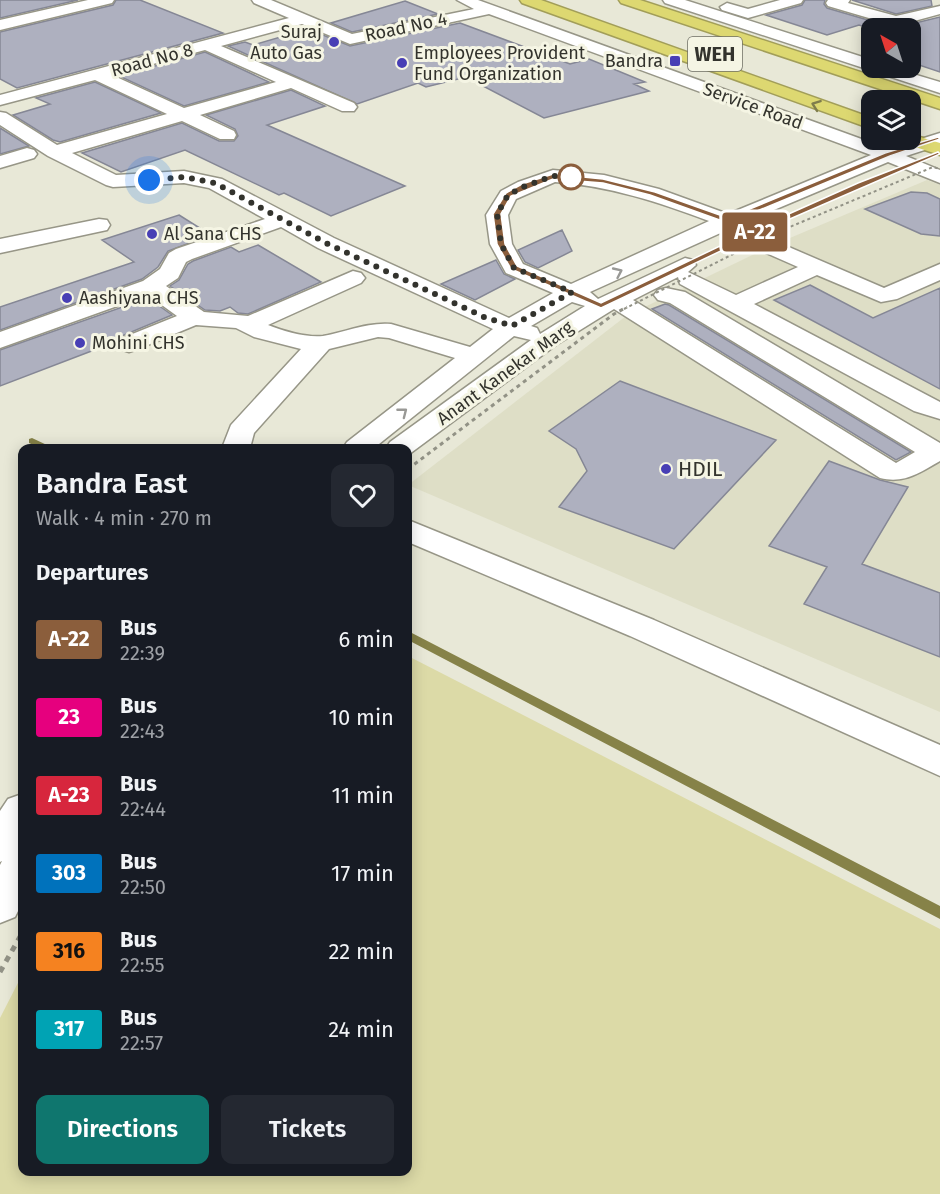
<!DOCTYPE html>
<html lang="en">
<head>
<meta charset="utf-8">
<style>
	:root { --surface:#171b24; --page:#242831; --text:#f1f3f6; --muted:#9ea1a6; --accent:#0f766e }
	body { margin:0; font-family:"Fira Sans",sans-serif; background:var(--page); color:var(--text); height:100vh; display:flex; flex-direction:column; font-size:22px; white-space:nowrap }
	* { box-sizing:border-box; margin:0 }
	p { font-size:20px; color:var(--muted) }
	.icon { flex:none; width:33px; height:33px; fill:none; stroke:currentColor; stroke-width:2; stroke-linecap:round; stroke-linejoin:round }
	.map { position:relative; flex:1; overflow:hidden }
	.drawer { position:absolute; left:18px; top:444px; width:394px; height:732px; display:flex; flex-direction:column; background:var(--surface); border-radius:12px; box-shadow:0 3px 15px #0003 }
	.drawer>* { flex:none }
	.badge { padding:0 12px; border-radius:4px; font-size:21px; line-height:39px }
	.needle { width:39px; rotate:321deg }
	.controls { position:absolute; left:861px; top:18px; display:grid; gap:12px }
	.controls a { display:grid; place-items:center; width:60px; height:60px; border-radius:12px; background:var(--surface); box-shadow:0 3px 15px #0003; font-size:30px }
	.you { position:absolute; width:30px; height:30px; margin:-15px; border:4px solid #fff; border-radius:50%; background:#1a73e8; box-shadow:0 0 0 9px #1a73e833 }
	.map>.badge { position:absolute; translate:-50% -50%; box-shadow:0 0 0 3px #fff }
	h2 { padding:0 18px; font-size:22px; line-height:54px }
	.round { display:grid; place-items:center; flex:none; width:63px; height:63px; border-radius:12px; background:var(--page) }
	.summary { display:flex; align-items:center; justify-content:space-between; height:102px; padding:0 18px }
	h1 { font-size:28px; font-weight:600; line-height:45px }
	.primary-button { display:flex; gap:12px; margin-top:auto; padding:12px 18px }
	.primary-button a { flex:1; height:69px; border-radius:12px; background:var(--accent); color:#fff; font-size:24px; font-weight:600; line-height:69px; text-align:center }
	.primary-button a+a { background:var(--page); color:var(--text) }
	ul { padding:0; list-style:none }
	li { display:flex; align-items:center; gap:18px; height:78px; padding:0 18px }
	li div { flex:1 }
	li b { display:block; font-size:22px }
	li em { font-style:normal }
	li .badge { min-width:66px; font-weight:700; text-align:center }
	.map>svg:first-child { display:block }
	.built { fill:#dedec6 }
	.green { fill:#dcdaa7 }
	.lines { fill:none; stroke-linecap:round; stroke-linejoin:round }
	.stream { fill:#868248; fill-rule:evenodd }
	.building { fill:#aeb0bf; stroke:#858795; stroke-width:1.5 }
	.minor-casing { stroke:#979687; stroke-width:3 }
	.highway-casing { stroke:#a29e59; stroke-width:3 }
	.path { stroke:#929286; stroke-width:5; stroke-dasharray:6 6; stroke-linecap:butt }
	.minor { fill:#fff; fill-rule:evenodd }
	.highway { fill:#ddd871; fill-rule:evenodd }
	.path-bridge-far1 { stroke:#929286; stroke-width:2; stroke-dasharray:3 3; stroke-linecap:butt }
	.path-bridge { stroke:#929286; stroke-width:3; stroke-dasharray:4 4; stroke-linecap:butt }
	.oneway { stroke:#7f7d4c }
	.oneway2 { stroke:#999996 }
	.line { fill:#8b5e3c; stroke:#fff; stroke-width:1.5 }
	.walk { stroke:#33332d; stroke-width:6; stroke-dasharray:0 10.8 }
	.poi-dot { fill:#483fb5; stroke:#f5f5e4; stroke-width:2 }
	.stop-dot { fill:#fff; stroke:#8b5e3c; stroke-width:3 }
	.labels { text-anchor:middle; stroke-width:6; stroke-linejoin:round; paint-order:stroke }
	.far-street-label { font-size:18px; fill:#33332d; stroke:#f5f5e4 }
	.far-poi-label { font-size:18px; fill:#33332d; stroke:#f5f5e4; text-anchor:start }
	.shield { fill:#f5f5e4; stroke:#6d6d64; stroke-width:1.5 }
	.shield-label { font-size:20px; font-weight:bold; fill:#33332d }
	.poi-label { font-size:21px; fill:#33332d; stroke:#f5f5e4; text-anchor:start }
</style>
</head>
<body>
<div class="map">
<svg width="940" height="1194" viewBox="0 0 940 1194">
	<rect width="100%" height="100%" fill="#e8e8d7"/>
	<path class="built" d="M927 180 940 185V712L408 485 626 316 771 246Z"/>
	<path class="green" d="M408 656 940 929V1194H0V1018L22 975V1172H408Z"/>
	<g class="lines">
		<path class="stream" d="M32 438 49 446 51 448H40L29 443V439Z
			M408 631 940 906V919L408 640Z"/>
	</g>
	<path class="building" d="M0 0H78L0 18Z
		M116 0H140L223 33 17 88 0 79V32L113 5Z
		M805 0H825L824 4 827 8 895 28 940 17V72L910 62V28L872 29 859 25 827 35 766 15 802 5Z
		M852 0H931L932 6 896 14Z
		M405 1 438 14 352 32 331 23Z
		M460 23 570 64 589 59 645 82 634 84 649 91 544 118 466 77 426 87 418 83 357 104 228 46 245 42 253 45 308 29 350 46Z
		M205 52 269 82 184 106 119 76Z
		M95 82 161 113 60 142 53 140 13 115 50 104 36 98Z
		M291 90 325 106 267 125 405 186 331 216 284 193 279 195 185 150 121 172 82 153 182 123 219 141H234L238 136 235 129 206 115Z
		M0 128 29 146 0 154Z
		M911 192 927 193 940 199V236L921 234 865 209Z
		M179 215 211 235 168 251 158 267 142 279 0 330V307L134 262 102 240Z
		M562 230 572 251 538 268 525 262 518 250Z
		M258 245 321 282 248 314 238 313 230 307 220 311 205 310 170 286 179 280 188 264 193 261 231 247 239 252Z
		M496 260 504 274 515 279 475 300 441 284Z
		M810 285 873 318 940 288V389L774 300Z
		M148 298 172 315 119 337 115 342 0 386V350Z
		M665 304 669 305 911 452 896 460 652 309Z
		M620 381 776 440 674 549 559 507 587 471 576 449 549 431Z
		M829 461 880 480 908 487 862 564 940 593V657L804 604 827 567 769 546Z"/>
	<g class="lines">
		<g class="minor-casing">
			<path id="minor" d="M88 0H114L112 3 0 30V20Z
				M252 0H271L352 34 474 9 457 0H478L889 149 940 133V145L906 156 940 170V183L888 162 736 226 590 292 598 299 685 258 693 260 696 265 688 272 736 295 798 267 739 241 736 236 739 231 747 229 884 288 940 264V280L897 299 881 302 817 275 754 304 940 402V419L914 411 680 284 678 277 633 300 896 463 915 452 670 303 658 300 654 295 658 290 666 288 685 292 940 443V461C919 473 904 484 880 478L614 309 556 345 408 455V448H386L390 442 531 340 514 336 374 448H343L347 442 455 358 389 338 378 337 329 349 254 433 250 448H222L231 425 301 349 254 337 236 328 196 325 138 349 129 352 120 349 116 344 120 339 177 316 148 295 0 348V332L143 281 160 269 169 253 176 249 265 219 209 188 184 183 113 187 106 185 48 156 0 125V112L6 113 57 145 167 114 95 80 0 105V95L289 18 254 3ZM489 14 871 155 728 214 659 189 604 175 553 170 518 182 501 191 486 215 490 244 506 273 553 293 509 318 334 238 222 179 184 171 116 175 72 153 182 121 220 139H234L236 135 234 131 200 115 291 88 342 111H354L357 107 354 103 221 46 302 24 350 44ZM205 50 276 82 184 108 112 75ZM555 182C610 186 658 202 709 221L571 284 523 264 512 244 508 215 516 199ZM281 227 318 248 493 329 470 347 391 324C367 322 346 332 323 336 307 338 283 331 268 325L361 283 365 278 361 273 353 271 248 316 204 312 166 286 178 278 186 262 192 259ZM572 302 585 306 540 334 537 328 531 326Z
				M663 0H685L872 60V68H893L940 82V93L665 3Z
				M780 0H803L801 3 748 18 722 10 720 7 727 3 748 9Z
				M828 0H850L848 3 896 16 940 6V14L896 26 828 6 826 3Z
				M27 148 34 150 37 154 34 158 0 168V156Z
				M99 219 107 220 110 225 107 230 0 253V239Z
				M408 520 654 620 940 745V776L630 636 408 542Z
				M22 794V844L20 848H22V903L15 917 0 923V865L2 861 0 862V811L8 799Z"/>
		</g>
		<g class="highway-casing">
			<path id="highway" d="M520 0H541L872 118V129L522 3Z
				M619 0H640L940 98V109L621 3Z
				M910 134 940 143V155L903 143 901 140H910Z"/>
		</g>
		<path class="path" d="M0 972 21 935"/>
		<use href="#minor" class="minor"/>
		<use href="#highway" class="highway"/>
		<path class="path-bridge-far1" d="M624 309 773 234 933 167 940 169"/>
		<path class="path-bridge" d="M408 469 614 314 627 307"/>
	</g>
	<defs><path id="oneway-chevron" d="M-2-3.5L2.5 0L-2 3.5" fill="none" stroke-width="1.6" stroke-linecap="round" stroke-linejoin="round" transform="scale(1.5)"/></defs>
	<use class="oneway" href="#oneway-chevron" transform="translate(816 105) rotate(-160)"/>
	<g class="oneway2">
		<use href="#oneway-chevron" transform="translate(618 272) rotate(-25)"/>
		<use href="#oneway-chevron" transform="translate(403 412) rotate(-38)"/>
	</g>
	<path class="line" d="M938 137 940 139 890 156 728 223 650 195 603 183 553 179 511 196 501 214 505 244 517 266 601 303 764 225 858 183 938 152 940 154 769 228 601 308 511 269 497 244 493 214 506 193 522 184 553 174 603 179 655 192 728 218 885 153Z"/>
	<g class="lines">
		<path class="walk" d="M149 180 184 177 215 183 326 243 484 317 512 326 572 292 514 268 501 244 497 214 508 195 525 186 553 176 571 177"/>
	</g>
	<g class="poi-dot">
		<circle cx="334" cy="42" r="6"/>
		<rect x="669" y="55" width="12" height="12" rx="3"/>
		<circle cx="402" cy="63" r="6"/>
		<circle cx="152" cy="234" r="6"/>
		<circle cx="67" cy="298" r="6"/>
		<circle cx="80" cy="343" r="6"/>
		<circle cx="666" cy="469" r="6"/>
	</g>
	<circle class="stop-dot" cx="571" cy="177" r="12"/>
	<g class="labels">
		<g class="far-street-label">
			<text transform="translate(406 27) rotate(-12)" y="6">Road No 4</text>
			<text transform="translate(152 60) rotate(-15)" y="6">Road No 8</text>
			<text transform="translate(753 106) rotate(20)" y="6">Service Road</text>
			<text transform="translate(505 373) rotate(-36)" y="6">Anant Kanekar Marg</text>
		</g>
		<g class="far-poi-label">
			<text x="322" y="38" text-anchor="end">Suraj<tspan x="322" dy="21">Auto Gas</tspan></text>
			<text x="414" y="59">Employees Provident<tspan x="414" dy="21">Fund Organization</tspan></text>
			<text x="663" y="67" text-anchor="end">Bandra</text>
			<text x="164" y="240">Al Sana CHS</text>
			<text x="79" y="304">Aashiyana CHS</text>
			<text x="92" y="349">Mohini CHS</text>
		</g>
		<rect class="shield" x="688" y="37" width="54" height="34" rx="4.5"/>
		<g class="shield-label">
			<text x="715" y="61">WEH</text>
		</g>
		<g class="poi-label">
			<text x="678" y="476">HDIL</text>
		</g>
	</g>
</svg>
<div class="controls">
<a><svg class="needle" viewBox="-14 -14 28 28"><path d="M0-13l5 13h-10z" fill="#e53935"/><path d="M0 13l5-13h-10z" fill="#9ea1a6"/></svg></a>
<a><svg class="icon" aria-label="layers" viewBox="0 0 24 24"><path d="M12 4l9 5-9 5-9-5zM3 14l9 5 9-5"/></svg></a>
</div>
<div class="you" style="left:149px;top:180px"></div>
<b class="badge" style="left:755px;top:232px;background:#8b5e3c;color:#fff">A-22</b>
<section class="drawer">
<div class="summary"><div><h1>Bandra East</h1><p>Walk · 4 min · 270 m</p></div><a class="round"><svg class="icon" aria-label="heart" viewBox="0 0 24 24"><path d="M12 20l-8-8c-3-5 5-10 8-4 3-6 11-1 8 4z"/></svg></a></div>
<h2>Departures</h2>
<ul>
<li><span class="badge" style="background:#8b5e3c;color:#fff">A-22</span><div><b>Bus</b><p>22:39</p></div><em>6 min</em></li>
<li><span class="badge" style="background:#e6007e;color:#fff">23</span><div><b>Bus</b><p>22:43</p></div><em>10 min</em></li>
<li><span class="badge" style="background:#d7263d;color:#fff">A-23</span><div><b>Bus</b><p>22:44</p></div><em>11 min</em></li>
<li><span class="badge" style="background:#0072bc;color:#fff">303</span><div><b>Bus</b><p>22:50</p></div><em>17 min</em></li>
<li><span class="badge" style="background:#f58220;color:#111">316</span><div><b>Bus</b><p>22:55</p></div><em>22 min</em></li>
<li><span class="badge" style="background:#00a3b4;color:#fff">317</span><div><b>Bus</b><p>22:57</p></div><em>24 min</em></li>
</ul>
<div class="primary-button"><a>Directions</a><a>Tickets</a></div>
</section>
</div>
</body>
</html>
